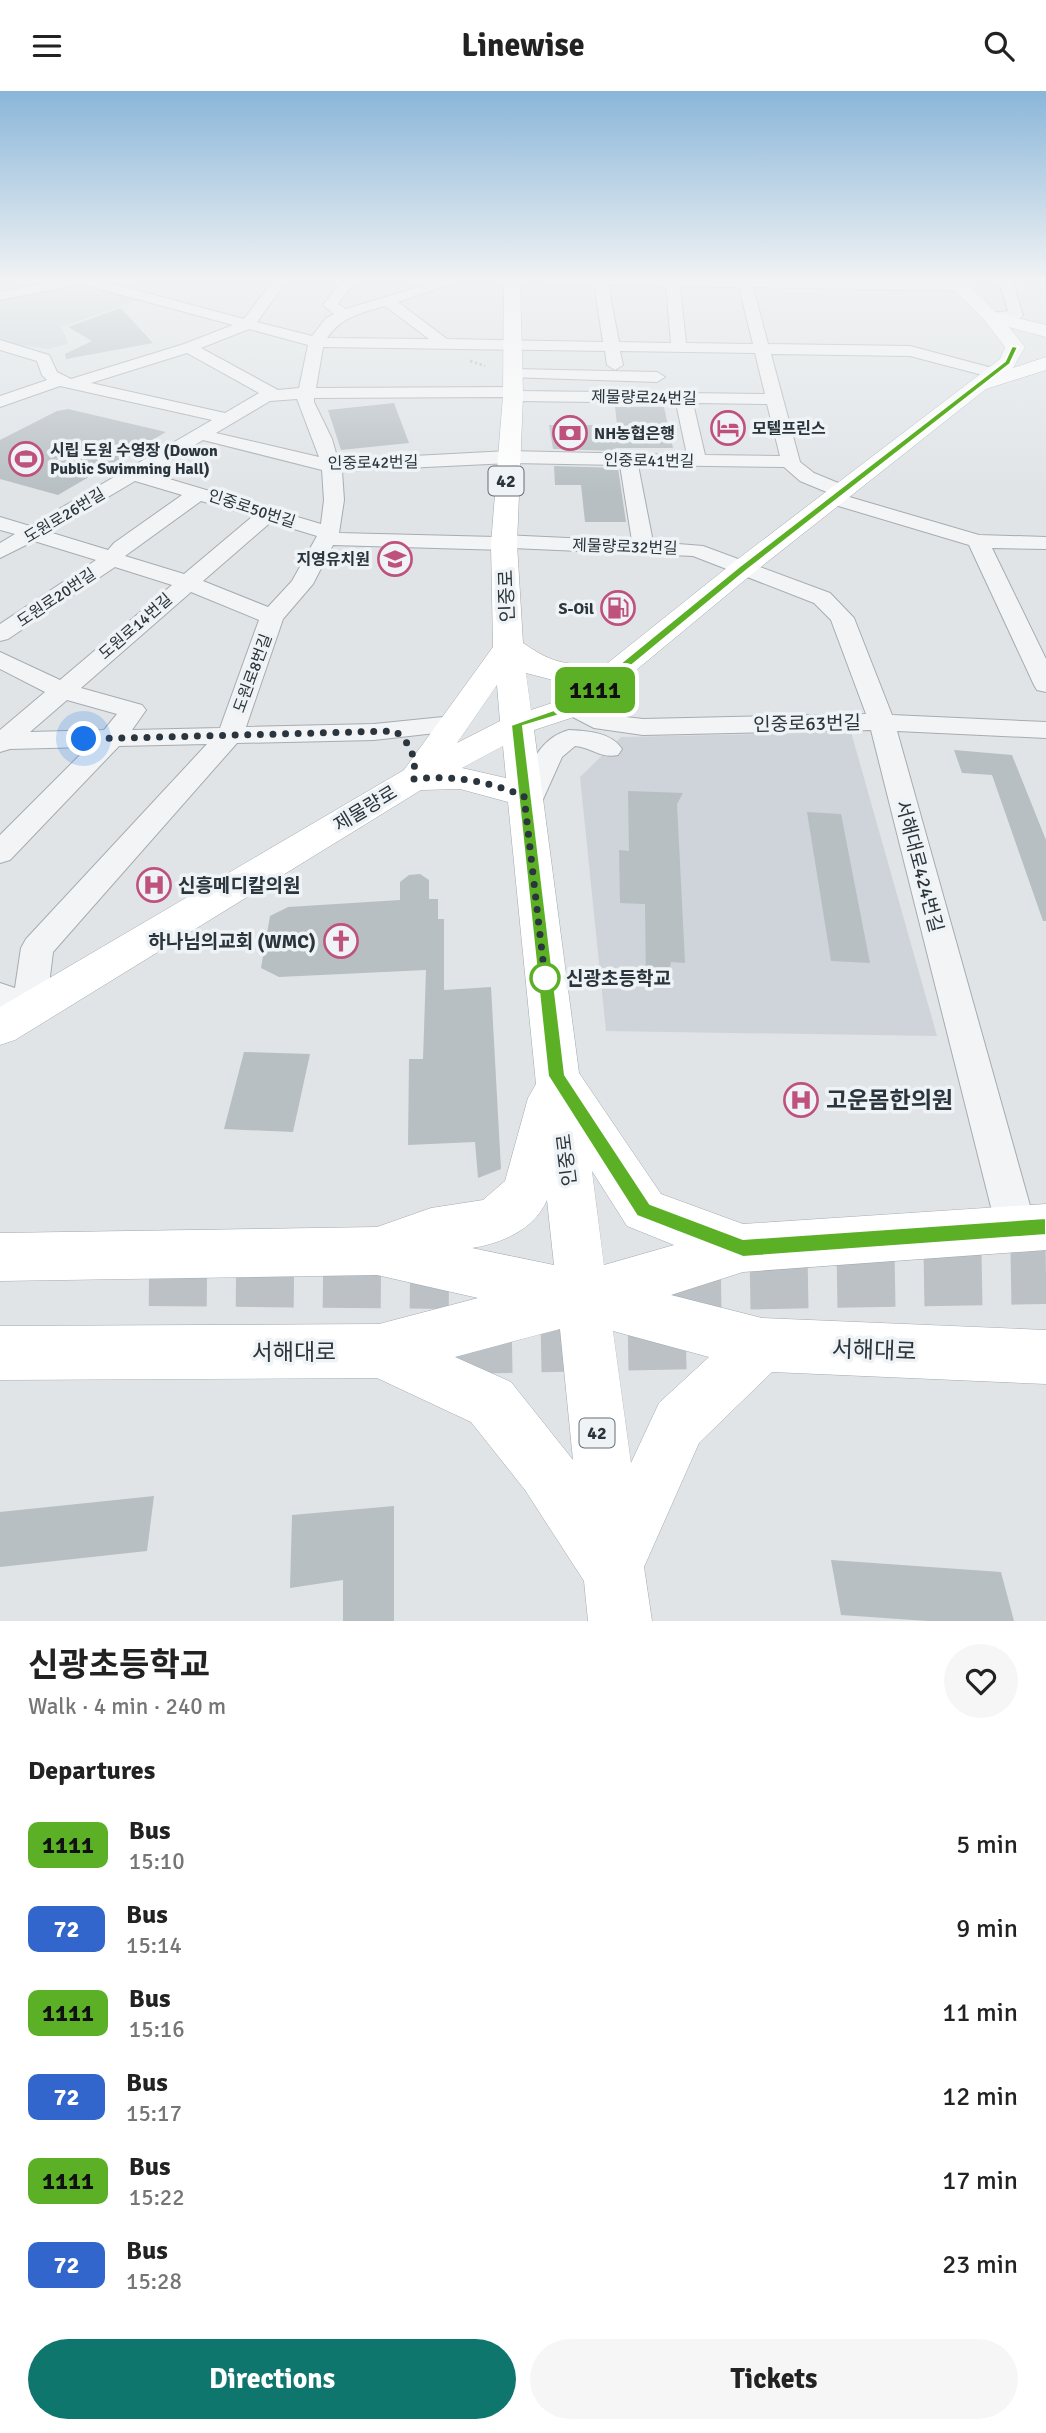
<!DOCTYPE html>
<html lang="en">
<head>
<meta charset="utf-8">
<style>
	:root { --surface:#fff; --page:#f6f6f6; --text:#222; --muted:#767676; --accent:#0f766e }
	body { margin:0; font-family:Signika,"Noto Sans KR",sans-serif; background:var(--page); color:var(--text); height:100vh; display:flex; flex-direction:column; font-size:26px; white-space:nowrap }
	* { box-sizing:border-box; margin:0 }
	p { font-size:23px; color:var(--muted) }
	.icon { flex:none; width:38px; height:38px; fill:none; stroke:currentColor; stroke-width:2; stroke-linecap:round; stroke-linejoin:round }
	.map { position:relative; height:1530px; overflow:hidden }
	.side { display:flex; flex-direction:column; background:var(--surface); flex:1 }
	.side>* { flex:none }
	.badge { padding:0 14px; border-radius:10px; font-size:24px; line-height:46px }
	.you { position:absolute; width:35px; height:35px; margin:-18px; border:5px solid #fff; border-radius:50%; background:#1a73e8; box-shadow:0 0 0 10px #1a73e833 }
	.map>.badge { position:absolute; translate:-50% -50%; box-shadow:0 0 0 4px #fff }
	h2 { padding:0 28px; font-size:26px; line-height:63px }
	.round { display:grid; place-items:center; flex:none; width:74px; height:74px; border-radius:37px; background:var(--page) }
	.headline { display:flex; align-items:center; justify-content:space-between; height:119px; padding:0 28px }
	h1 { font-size:33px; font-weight:700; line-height:52px }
	.cta { display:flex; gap:14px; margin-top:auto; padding:14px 28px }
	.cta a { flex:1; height:80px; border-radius:42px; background:var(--accent); color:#fff; font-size:28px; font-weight:700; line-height:80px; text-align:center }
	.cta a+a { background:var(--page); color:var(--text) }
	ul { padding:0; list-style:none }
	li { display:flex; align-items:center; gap:21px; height:84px; padding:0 28px }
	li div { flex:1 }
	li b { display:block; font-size:26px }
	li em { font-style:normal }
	li .badge { min-width:77px; font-weight:700; text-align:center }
	header { display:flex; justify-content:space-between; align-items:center; height:91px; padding:0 28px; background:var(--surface); font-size:32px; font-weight:700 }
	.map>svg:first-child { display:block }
	.built { fill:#ced4d9 }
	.building { fill:#b7bfc3 }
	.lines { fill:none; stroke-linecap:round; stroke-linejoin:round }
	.highway-tunnel { stroke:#bcc1c5; stroke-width:58; stroke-dasharray:58 29; stroke-linecap:butt }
	.minor-casing { stroke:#a6acb1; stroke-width:2 }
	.major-casing { stroke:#a0abb1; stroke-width:1 }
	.path { stroke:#b2b7bb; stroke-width:2.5; stroke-dasharray:2.5 2.5; stroke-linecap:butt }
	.minor { fill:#f2f4f6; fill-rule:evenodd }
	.major { fill:#fff; fill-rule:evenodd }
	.line { fill:#5bb025; stroke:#fff; stroke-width:2 }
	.walk { stroke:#2a353d; stroke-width:7; stroke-dasharray:0 12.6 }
	.stop-dot { fill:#fff; stroke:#5bb025; stroke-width:3.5 }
	.labels { text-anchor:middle; stroke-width:7; stroke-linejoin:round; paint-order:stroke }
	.far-street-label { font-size:16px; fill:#2a353d; stroke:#eff3f5 }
	.far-poi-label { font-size:16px; font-weight:bold; fill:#2a353d; stroke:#eff3f5; text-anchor:start }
	.shield { fill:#eff3f5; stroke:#656e74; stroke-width:2 }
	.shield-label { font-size:18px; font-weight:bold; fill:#2a353d }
	.street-label { font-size:19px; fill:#2a353d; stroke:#eff3f5 }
	.poi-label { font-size:19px; font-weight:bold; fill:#2a353d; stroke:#eff3f5; text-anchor:start }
	.stop-label { font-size:19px; font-weight:bold; fill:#2a353d; stroke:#eff3f5; text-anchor:start }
	.near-poi-label { font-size:23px; font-weight:bold; fill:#2a353d; stroke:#eff3f5; text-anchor:start }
	.near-street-label { font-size:23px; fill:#2a353d; stroke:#eff3f5 }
</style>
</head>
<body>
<header><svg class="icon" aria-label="menu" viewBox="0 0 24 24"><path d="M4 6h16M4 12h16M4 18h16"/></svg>Linewise<svg class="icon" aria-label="search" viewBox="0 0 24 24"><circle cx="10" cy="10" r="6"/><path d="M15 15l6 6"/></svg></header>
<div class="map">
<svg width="1046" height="1530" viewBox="0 0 1046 1530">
	<rect width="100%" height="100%" fill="#e0e4e7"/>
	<path class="built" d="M80 191 142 207 62 236 68 253 49 258 0 252V209Z
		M851 641 937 945 606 940 580 686 621 646Z"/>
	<path class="building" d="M121 217 153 252 66 268 65 263 92 250 68 236Z
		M394 312 409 352 341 359 328 319Z
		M615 316H664L673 357H616L617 360 553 358 549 334H617Z
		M68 318 166 341 58 404 0 388V349L57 320Z
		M554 375 618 377 626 431H585L581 394H555Z
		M954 659 1012 664 1046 749V830H1043L992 684 962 682Z
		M628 700 683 702 677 713 685 872 671 871 667 889 659 892 646 891 645 813 620 812 619 759 629 760Z
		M807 721 841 723 870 872 831 870Z
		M420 783 429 789V808H438V828H444V899L491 896 501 1078 478 1087 475 1051 408 1054 409 968H423L426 879 279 886 261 877 270 825 288 816 400 809V791L409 784Z
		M244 961 310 963 293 1041 224 1038Z
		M154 1405 147 1460 0 1476V1421Z
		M394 1415V1530H343V1489L290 1497 292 1424Z
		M831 1469 1001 1481 1014 1530H928L841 1524Z"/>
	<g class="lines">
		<path class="highway-tunnel" d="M149 1186 449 1189
			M663 1191 1046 1184
			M454 1254 705 1249"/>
		<g class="minor-casing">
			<path id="minor" d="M63 188H95L244 228 274 188H288L257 231 312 245 326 227 334 223 323 214 344 188H358L338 213 346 218 444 188H466L398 211 447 248 603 251 594 193 516 192 509 188H755L964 193 966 196 959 200 753 196 768 253 910 255 1000 279 1002 282 994 287 910 265 771 263 800 371 814 382 848 396 851 400 846 405 979 444 1046 446V458L992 457 1046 568V601L1037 599 1034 594 969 454 825 411 822 407 829 402 800 390 784 376 638 374 653 451 703 455 830 502 854 527 892 624 1046 631V647L897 640 1036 1136 1030 1149 1016 1155 1002 1149 996 1136 871 639 643 644 594 637 563 621 559 616 563 611 572 608 609 624 643 628 866 623 831 529 814 512 693 465 512 457 504 459 333 454 313 493 283 528 246 636 374 633 453 625 462 627 466 633 462 639 374 649 237 652 53 861 46 918 41 928 29 932 0 920V892L15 897 21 857 26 848 207 653 119 655 10 769 0 772V744L88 656 10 658 0 661V639L45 601 0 578V561L60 589 172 494 115 476 8 548 0 550V533L96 469 34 450 0 467V452L15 443 0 439V426L30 435 212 329 60 295 0 316V305L47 289 42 284 37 270 0 259V249L49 264 57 281 71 288 184 253 233 234 81 193 0 209V201ZM608 194 666 195 671 252 619 251ZM680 195 739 196 753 253 686 252ZM385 215 429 248 327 247C341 226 361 222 385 215ZM249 238 308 254 299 297 278 299 201 257ZM323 256 605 260 607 274 615 279 623 274 620 260 755 262 765 303 521 300 513 296 316 297ZM187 262 259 302 225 322 91 292ZM505 306 513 310 676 312 687 364 508 360 338 369 332 348 314 311V307ZM297 308 319 366 216 342 270 310ZM693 312 767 313 780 365 705 364ZM203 349 322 379 324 409 321 433 149 382ZM511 372 620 374 632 450 504 444 496 446 339 442 344 409 342 380ZM135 390 182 404 114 452 108 459 49 441ZM201 410 253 425 184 483 125 465ZM271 431 317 445 292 490 268 516 203 490ZM191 501 259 529 220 637 132 639 146 619 142 614 81 597ZM67 609 117 623 104 639 30 641Z
				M998 188H1012L1023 224 1021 227 991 230 984 226 991 222 1008 220Z
				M513 278 657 281 665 286 657 291 507 286 505 283 507 280Z
				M569 639C588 640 611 641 622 658L618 664C601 668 591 656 575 655L562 666 536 724 526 726 516 724 512 717C525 688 534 648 569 639Z"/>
		</g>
		<g class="major-casing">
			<path id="major" d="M504 188H520L523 305 517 453 523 552C557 575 564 572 604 575L734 471 1000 268 1005 256 985 230 944 188H962L997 222 1046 234V246L1009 236 1025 256 1013 277 1046 266V279L986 298 752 483 629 585 625 591 619 593 583 623 534 639 579 982 661 1103 743 1133 1046 1113V1159L743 1181 671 1204 762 1227 1046 1239V1293L772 1281 699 1352 644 1476 652 1530H588L584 1490 525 1399 471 1331 377 1287 0 1289V1235L379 1233 478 1207 377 1184 0 1190V1142L377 1136 431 1117 483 1109 505 1090 528 1007 536 993 508 711 460 698 421 699 15 949 0 954V916L404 679 493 556 491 453 503 305ZM526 582 557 590 583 592 561 609 531 619ZM497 594 500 630 457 652ZM503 655 506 687 462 677ZM592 1080 627 1135 674 1154 604 1174ZM547 1109 554 1174 472 1157C502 1152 534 1139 547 1109ZM560 1238 573 1369 511 1291 455 1266ZM613 1240 709 1266 659 1312 631 1372Z"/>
		</g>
		<path class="path" d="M470 270 485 275"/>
		<use href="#minor" class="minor"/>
		<use href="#major" class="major"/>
	</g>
	<linearGradient id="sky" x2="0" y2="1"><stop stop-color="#8ab6d9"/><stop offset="0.47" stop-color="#f1f3f4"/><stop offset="1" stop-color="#f1f3f4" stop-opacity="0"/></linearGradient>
	<rect width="1046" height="402" fill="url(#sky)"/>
	<path class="line" d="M1012 255 1018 256 1010 273 747 479 597 603 576 619 523 635 565 984 650 1113 743 1148 1046 1127V1144L743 1166 637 1125 548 985 511 634 568 614 589 598 740 475 1005 270Z"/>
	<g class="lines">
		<path class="walk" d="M84 648 395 640C412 654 416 666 414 688 455 684 487 690 524 705L545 887"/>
	</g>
	<defs>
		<g id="hotel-ring" transform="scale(1.75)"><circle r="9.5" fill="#eff3f5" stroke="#bf527d" stroke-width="1.5"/><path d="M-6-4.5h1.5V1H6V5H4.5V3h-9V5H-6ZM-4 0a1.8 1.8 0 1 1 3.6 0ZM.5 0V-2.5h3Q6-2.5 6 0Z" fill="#bf527d"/></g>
		<g id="bank-ring" transform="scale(1.75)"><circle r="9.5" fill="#eff3f5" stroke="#bf527d" stroke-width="1.5"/><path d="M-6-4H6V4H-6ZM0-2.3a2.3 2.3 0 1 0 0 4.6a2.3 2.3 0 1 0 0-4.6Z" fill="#bf527d"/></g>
		<g id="stadium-ring" transform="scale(1.75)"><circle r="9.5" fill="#eff3f5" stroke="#bf527d" stroke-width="1.5"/><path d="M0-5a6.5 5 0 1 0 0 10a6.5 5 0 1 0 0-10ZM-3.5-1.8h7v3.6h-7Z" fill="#bf527d"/></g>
		<g id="school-ring" transform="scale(1.75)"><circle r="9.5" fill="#eff3f5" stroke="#bf527d" stroke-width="1.5"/><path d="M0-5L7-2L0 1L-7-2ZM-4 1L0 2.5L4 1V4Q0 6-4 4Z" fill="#bf527d"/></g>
		<g id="fuel-ring" transform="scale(1.75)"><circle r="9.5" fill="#eff3f5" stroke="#bf527d" stroke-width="1.5"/><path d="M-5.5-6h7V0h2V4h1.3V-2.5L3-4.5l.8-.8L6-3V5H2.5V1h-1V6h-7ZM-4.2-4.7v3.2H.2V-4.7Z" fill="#bf527d"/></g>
		<g id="hospital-ring" transform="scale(1.75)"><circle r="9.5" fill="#eff3f5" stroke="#bf527d" stroke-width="1.5"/><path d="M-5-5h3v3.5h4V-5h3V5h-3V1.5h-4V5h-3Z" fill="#bf527d"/></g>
		<g id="church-ring" transform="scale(1.75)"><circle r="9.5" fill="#eff3f5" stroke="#bf527d" stroke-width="1.5"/><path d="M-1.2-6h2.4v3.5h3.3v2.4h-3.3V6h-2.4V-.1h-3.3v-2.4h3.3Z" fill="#bf527d"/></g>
	</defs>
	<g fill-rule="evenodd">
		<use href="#hotel-ring" x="728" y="337"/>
		<use href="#bank-ring" x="570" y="342"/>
		<use href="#stadium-ring" x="26" y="368"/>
		<use href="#school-ring" x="395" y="468"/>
		<use href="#fuel-ring" x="618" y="517"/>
		<use href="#hospital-ring" x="154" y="794"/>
		<use href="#church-ring" x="341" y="850"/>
		<use href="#hospital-ring" x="801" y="1009"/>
	</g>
	<circle class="stop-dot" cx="545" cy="887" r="14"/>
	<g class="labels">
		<g class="far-street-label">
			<text transform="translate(644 306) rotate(1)" y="6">제물량로24번길</text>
			<text transform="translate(649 369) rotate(1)" y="6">인중로41번길</text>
			<text transform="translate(373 371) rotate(-1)" y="6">인중로42번길</text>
			<text transform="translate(252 417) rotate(18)" y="6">인중로50번길</text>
			<text transform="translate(64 424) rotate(-31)" y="6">도원로26번길</text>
			<text transform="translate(625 455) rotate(2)" y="6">제물량로32번길</text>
			<text transform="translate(56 506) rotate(-34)" y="6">도원로20번길</text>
			<text transform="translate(135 535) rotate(-41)" y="6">도원로14번길</text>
			<text transform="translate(252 582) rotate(-70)" y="6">도원로8번길</text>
		</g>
		<g class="far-poi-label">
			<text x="752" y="343">모텔프린스</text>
			<text x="594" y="348">NH농협은행</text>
			<text x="50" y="365">시립 도원 수영장 (Dowon<tspan x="50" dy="18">Public Swimming Hall)</tspan></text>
			<text x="370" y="474" text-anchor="end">지영유치원</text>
			<text x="594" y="523" text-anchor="end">S-Oil</text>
		</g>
		<g class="shield">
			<rect x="488.5" y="375.5" width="35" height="29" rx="5"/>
			<rect x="579.5" y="1327.5" width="35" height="29" rx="5"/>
		</g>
		<g class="shield-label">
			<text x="506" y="396">42</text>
			<text x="597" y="1348">42</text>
		</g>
		<g class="street-label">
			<text transform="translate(506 505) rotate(-92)" y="7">인중로</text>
			<text transform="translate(807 632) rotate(-1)" y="7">인중로63번길</text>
			<text transform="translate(365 717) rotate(-31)" y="7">제물량로</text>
			<text transform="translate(920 775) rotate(75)" y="7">서해대로424번길</text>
			<text transform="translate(566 1069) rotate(-97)" y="7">인중로</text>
		</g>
		<g class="poi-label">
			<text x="178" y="801">신흥메디칼의원</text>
			<text x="316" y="857" text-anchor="end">하나님의교회 (WMC)</text>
		</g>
		<g class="stop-label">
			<text x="566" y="894">신광초등학교</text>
		</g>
		<g class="near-poi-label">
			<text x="826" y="1017">고운몸한의원</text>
		</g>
		<g class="near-street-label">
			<text transform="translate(874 1259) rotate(2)" y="8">서해대로</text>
			<text x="294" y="1269">서해대로</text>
		</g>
	</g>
</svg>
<div class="you" style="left:84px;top:648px"></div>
<b class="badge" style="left:595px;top:599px;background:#5bb025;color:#111">1111</b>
</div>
<section class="side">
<div class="headline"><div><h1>신광초등학교</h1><p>Walk · 4 min · 240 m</p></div><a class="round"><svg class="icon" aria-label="heart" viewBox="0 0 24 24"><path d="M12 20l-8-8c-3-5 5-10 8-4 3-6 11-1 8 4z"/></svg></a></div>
<h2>Departures</h2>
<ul>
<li><span class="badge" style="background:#5bb025;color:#111">1111</span><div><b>Bus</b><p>15:10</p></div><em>5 min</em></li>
<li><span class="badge" style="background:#36c;color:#fff">72</span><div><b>Bus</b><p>15:14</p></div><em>9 min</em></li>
<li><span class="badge" style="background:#5bb025;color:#111">1111</span><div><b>Bus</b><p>15:16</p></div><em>11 min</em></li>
<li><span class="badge" style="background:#36c;color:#fff">72</span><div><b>Bus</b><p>15:17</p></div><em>12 min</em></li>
<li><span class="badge" style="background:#5bb025;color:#111">1111</span><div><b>Bus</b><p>15:22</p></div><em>17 min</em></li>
<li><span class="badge" style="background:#36c;color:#fff">72</span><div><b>Bus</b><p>15:28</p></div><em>23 min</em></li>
</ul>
<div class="cta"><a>Directions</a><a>Tickets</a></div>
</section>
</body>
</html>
